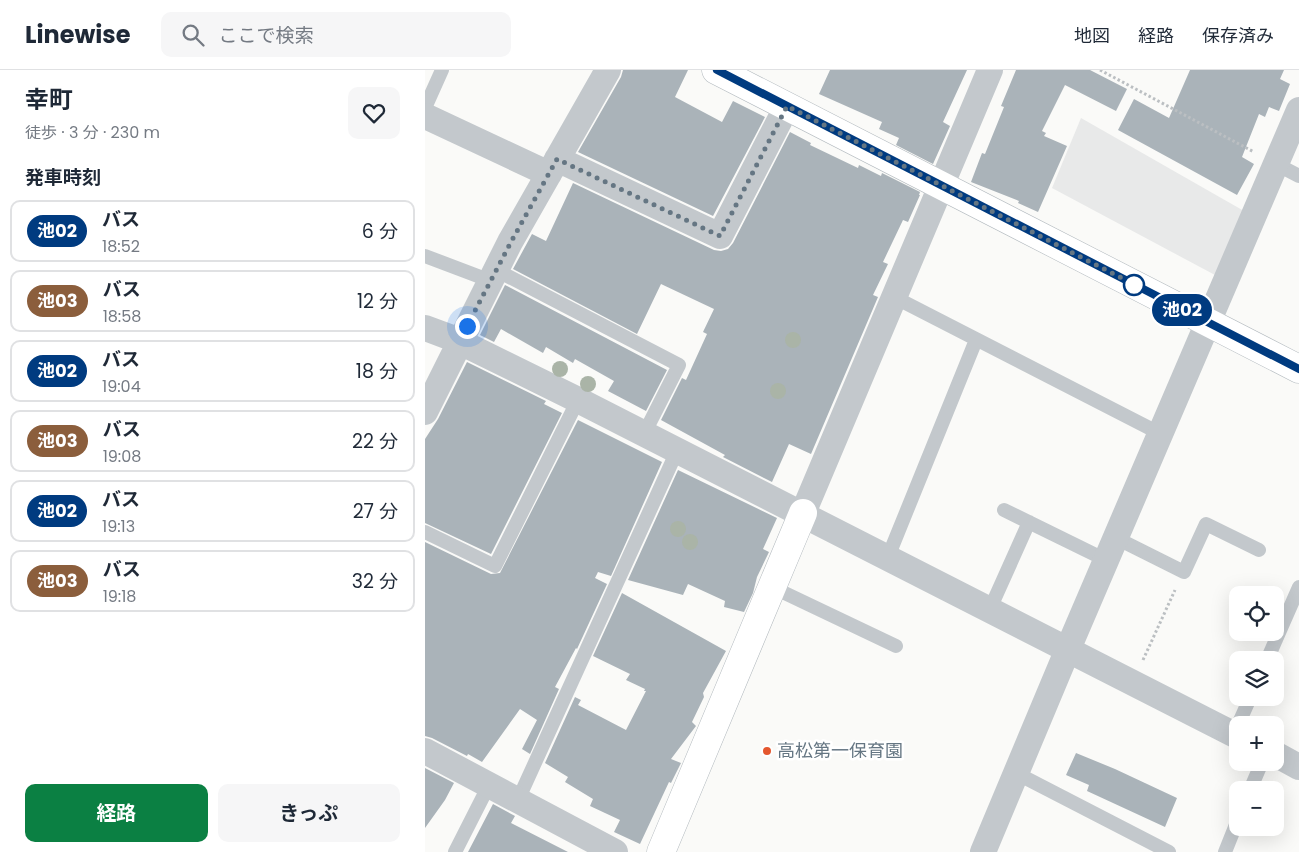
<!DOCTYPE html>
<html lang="ja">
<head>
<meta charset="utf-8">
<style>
	:root { --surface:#fff; --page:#f6f6f7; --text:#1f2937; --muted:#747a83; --line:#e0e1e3; --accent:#0b8043 }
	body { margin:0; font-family:Poppins,"Noto Sans JP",sans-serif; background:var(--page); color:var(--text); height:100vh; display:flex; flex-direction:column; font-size:19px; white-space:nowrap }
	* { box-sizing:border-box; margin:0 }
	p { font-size:16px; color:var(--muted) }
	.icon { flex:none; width:28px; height:28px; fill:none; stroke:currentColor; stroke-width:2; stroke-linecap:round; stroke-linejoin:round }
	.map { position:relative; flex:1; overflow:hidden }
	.details { display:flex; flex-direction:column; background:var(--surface); width:425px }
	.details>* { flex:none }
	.badge { padding:0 10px; border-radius:16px; font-size:18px; line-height:32px }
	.fabs { position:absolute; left:804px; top:516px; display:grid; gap:10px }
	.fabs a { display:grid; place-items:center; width:55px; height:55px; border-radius:10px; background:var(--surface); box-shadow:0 5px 20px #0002; font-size:25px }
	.you { position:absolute; width:25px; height:25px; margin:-12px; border:4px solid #fff; border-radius:50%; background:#1a73e8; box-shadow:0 0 0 8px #1a73e833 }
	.map>.badge { position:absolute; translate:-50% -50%; box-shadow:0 0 0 2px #fff }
	h2 { padding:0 25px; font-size:19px; line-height:45px }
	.round { display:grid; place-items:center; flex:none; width:52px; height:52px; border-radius:10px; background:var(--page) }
	.summary { display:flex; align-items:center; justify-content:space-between; height:85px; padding:0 25px }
	h1 { font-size:24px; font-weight:700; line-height:38px }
	.action { display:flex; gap:10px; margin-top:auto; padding:10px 25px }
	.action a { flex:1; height:58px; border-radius:10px; background:var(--accent); color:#fff; font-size:20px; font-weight:700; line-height:58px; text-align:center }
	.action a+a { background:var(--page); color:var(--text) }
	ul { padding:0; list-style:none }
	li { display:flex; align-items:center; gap:15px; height:62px; margin:0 10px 8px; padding:0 15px; border:2px solid var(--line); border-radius:10px }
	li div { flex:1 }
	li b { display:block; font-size:19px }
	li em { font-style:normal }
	li .badge { min-width:55px; font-weight:700; text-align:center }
	header { display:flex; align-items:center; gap:30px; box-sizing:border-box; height:70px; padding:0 25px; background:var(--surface); border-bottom:1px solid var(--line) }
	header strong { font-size:24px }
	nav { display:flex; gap:28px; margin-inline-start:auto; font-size:18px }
	.search { width:350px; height:45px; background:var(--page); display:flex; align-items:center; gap:12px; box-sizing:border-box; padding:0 18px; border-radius:10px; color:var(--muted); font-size:19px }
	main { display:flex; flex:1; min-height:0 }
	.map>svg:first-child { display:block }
	.built { fill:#e8e9e9 }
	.building { fill:#aab3b9 }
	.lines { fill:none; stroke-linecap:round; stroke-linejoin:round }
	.secondary-casing { stroke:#b3babf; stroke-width:29 }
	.path { stroke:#bbbfc2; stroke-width:3; stroke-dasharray:2.5 2.5; stroke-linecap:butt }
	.lane { stroke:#c3c8cc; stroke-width:14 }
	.street { stroke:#c3c8cc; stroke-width:26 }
	.secondary { stroke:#fff; stroke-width:28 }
	.tree { fill:#aab4a7 }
	.line-casing { stroke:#fff; stroke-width:11 }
	.line { stroke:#003b80; stroke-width:8 }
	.walk { stroke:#657683; stroke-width:5; stroke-dasharray:0 9 }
	.stop-dot { fill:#fff; stroke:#003b80; stroke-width:2.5 }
	.poi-dot { fill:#e4572e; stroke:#fff; stroke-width:2 }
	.labels { text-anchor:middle; stroke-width:5; stroke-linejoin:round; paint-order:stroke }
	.poi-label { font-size:18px; fill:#657683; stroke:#fff; text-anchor:start }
</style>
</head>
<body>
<header>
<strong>Linewise</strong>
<div class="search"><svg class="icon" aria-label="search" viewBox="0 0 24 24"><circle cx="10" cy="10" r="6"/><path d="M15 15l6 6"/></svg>ここで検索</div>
<nav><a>地図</a><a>経路</a><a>保存済み</a></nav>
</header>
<main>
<section class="details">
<div class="summary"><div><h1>幸町</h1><p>徒歩 · 3 分 · 230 m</p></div><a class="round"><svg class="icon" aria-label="heart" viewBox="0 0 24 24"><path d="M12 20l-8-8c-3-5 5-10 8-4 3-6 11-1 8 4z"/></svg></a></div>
<h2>発車時刻</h2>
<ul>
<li><span class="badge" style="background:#003b80;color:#fff">池02</span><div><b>バス</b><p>18:52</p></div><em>6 分</em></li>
<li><span class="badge" style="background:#8b5e3c;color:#fff">池03</span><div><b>バス</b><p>18:58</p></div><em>12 分</em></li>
<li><span class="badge" style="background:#003b80;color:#fff">池02</span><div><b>バス</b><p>19:04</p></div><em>18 分</em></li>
<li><span class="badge" style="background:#8b5e3c;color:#fff">池03</span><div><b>バス</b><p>19:08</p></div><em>22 分</em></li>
<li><span class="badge" style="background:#003b80;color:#fff">池02</span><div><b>バス</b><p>19:13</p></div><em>27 分</em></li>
<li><span class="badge" style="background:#8b5e3c;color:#fff">池03</span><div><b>バス</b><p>19:18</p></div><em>32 分</em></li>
</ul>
<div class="action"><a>経路</a><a>きっぷ</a></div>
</section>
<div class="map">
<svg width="874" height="782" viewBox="0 0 874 782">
	<rect width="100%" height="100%" fill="#fafaf8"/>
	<path class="built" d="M656 48 819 141 790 205 627 118Z"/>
	<path class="building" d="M198 0H263L250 27 297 52 308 31 340 47 288 146 153 82 196 7Z
		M405 0H542L518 52 525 56 508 94 471 75 474 68 454 59 457 52 394 24Z
		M591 0H665L702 19 691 41 640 15 617 61 621 63 619 66 642 76 613 142 593 133 594 131 546 112 557 83 560 84 579 37 576 36Z
		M765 0H859L855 9 865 14 854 41 844 37 840 47 834 44 817 87 829 94 812 125 693 60 709 29 744 48Z
		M365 62 386 73 385 75 433 98 434 95 456 106 457 103 495 122 494 125H495L483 152 478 150 458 192 463 194 448 225 453 227 386 384 364 374 347 412 298 387 300 385 236 350 257 308 261 310 282 264 278 262 289 239 236 214 212 264 88 199 107 164 121 171 148 113 289 180 296 181 303 179 308 173Z
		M80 215 242 300 221 341 183 321 189 311 150 289 148 293 121 277 118 283 76 259 69 272 55 265Z
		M42 292 121 331 119 334 137 343 66 484 0 453V369L13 349Z
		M153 350 237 392 186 506 173 502 170 508 182 514 152 579 151 578 130 617 134 619 105 684 97 679 112 650 95 639 57 692 43 684 42 686 7 668 0 666V472L66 504 75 503Z
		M253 400 352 448 338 479 344 482 332 507 328 523 319 542 299 537 300 531 263 514 258 525 203 510Z
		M197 523 301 581 278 623 279 627 267 652 271 656 246 689 256 693 246 713 244 712 215 774 189 762 195 750 165 736 168 729 140 712 143 707 120 693 150 627 156 630 153 635 201 660 221 621H219L220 619 201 610 205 604 168 586Z
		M651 683 690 699 752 728 740 757 662 721 664 715 641 705Z
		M0 698 29 713 20 730 0 758Z
		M68 734 90 746 86 753 143 782H43Z"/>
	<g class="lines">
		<g class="secondary-casing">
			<path id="secondary" d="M291 0 874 299
				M236 782 378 443"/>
		</g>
		<path class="path" d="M675 0 829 82
			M718 590 750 520"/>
		<path class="lane" d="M0 38 17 0
			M851 94 874 106
			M0 186 66 211
			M71 200 254 295 219 364
			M469 227 736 364
			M579 440 681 490
			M0 462 70 496 153 330
			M691 468 759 502 781 454 834 480
			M463 487 551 270
			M347 517 471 576
			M565 539 604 452
			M842 590 874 517
			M813 655 825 628
			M591 703 744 782
			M825 720 837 692
			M93 730 252 381
			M30 782 64 715
			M800 782 812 752"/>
		<path class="street" d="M0 46 124 104
			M132 89 295 166 362 36
			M0 258 27 268 153 330 812 666
			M0 342 85 172 183 0
			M378 443 565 0
			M0 681 190 782
			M850 684 874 697
			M558 782 643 579 874 40"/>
		<use href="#secondary" class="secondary"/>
	</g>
	<g class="tree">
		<circle cx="368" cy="270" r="8"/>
		<circle cx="135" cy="299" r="8"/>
		<circle cx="163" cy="314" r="8"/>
		<circle cx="353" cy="321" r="8"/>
		<circle cx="253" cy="459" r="8"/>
		<circle cx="265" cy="472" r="8"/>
	</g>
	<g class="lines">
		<g class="line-casing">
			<path id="line" d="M292 0 874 299"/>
		</g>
		<use href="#line" class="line"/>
		<path class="walk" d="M42 256 86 172 132 89 295 166 362 36 716 218 709 215"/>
	</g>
	<circle class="stop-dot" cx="709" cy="215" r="10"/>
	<circle class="poi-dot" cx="342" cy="681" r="5"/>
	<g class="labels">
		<g class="poi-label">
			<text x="352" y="687">高松第一保育園</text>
		</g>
	</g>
</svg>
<div class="fabs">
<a><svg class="icon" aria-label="locate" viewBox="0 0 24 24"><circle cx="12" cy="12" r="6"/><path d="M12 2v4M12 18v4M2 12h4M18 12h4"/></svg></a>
<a><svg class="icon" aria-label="layers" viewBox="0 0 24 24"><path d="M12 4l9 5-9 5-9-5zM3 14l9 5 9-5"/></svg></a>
<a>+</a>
<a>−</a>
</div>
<div class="you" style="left:42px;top:256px"></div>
<b class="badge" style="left:757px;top:240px;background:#003b80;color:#fff">池02</b>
</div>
</main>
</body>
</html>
